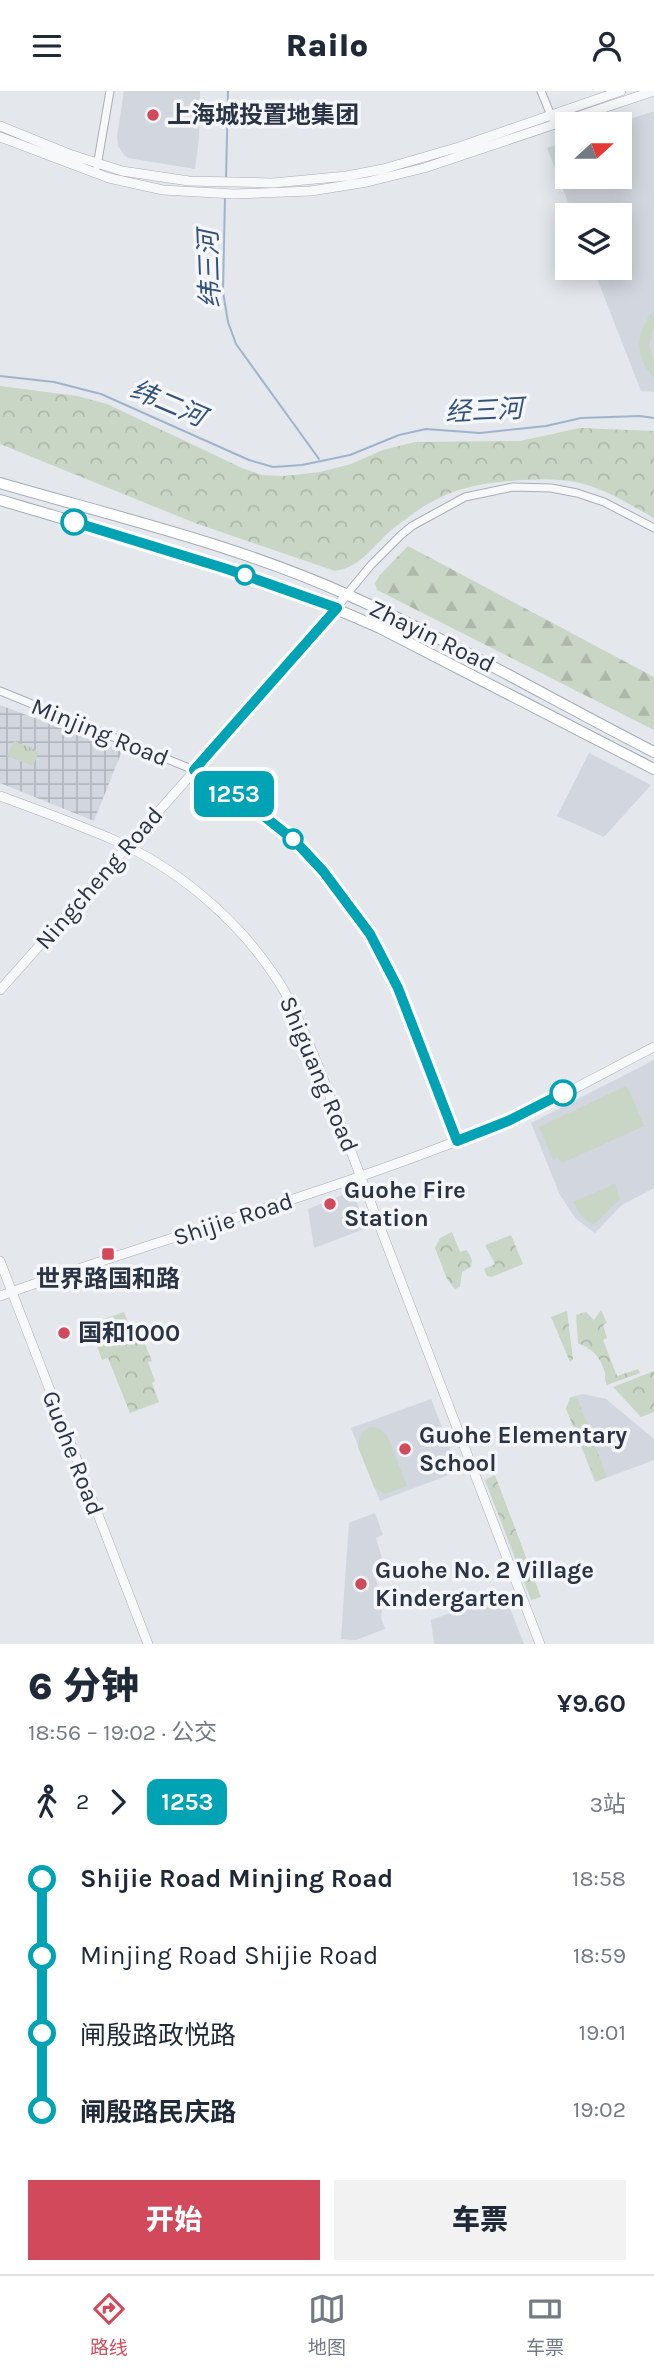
<!DOCTYPE html>
<html lang="zh">
<head>
<meta charset="utf-8">
<style>
	:root { --surface:#fff; --page:#f2f2f3; --text:#1f2937; --muted:#747a83; --line:#e0e1e3; --accent:#d1495b }
	body { margin:0; font-family:Karla,"Noto Sans SC",sans-serif; background:var(--page); color:var(--text); height:100vh; display:flex; flex-direction:column; font-size:26px; white-space:nowrap }
	* { box-sizing:border-box; margin:0 }
	p { font-size:23px; color:var(--muted) }
	.icon { flex:none; width:38px; height:38px; fill:none; stroke:currentColor; stroke-width:2; stroke-linecap:round; stroke-linejoin:round }
	.map { position:relative; height:1553px; overflow:hidden }
	.details { display:flex; flex-direction:column; background:var(--surface); flex:1 }
	.details>* { flex:none }
	.badge { padding:0 14px; border-radius:10px; font-size:24px; line-height:46px }
	.needle { width:46px; rotate:69deg }
	.fabs { position:absolute; left:555px; top:21px; display:grid; gap:14px }
	.fabs a { display:grid; place-items:center; width:77px; height:77px; border-radius:0px; background:var(--surface); box-shadow:0 4px 18px #0003; font-size:35px }
	.map>.badge { position:absolute; translate:-50% -50%; box-shadow:0 0 0 4px #fff }
	.legs { display:flex; align-items:center; gap:10px; height:77px; padding:0 28px; font-size:23px }
	.legs p { margin-inline-start:auto }
	.headline { display:flex; align-items:center; justify-content:space-between; height:119px; padding:0 28px }
	h1 { font-size:38px; font-weight:800; line-height:52px }
	.action { display:flex; gap:14px; margin-top:auto; padding:14px 28px }
	.action a { flex:1; height:80px; border-radius:0px; background:var(--accent); color:#fff; font-size:28px; font-weight:800; line-height:80px; text-align:center }
	.action a+a { background:var(--page); color:var(--text) }
	ul { padding:0 28px; list-style:none }
	li { display:flex; align-items:center; gap:24px; height:77px; font-size:26px }
	li i { display:grid; place-items:center; width:10px; height:100%; margin:0 9px; background:currentColor }
	li i::after { content:''; width:18px; height:18px; margin:-9px; border:5px solid; border-radius:50%; background:var(--surface) }
	li p { margin-inline-start:auto }
	li:first-child i { background:linear-gradient(#0000 50%,currentColor 0) }
	li:last-child i { background:linear-gradient(currentColor 50%,#0000 0) }
	header { display:flex; justify-content:space-between; align-items:center; height:91px; padding:0 28px; background:var(--surface); font-size:32px; font-weight:800 }
	.menu { display:flex; justify-content:space-around; align-items:center; height:98px; border-top:2px solid var(--line); background:var(--surface); font-size:19px; color:var(--muted) }
	.menu a { display:grid; justify-items:center; gap:4px }
	.menu .selected { color:var(--accent) }
	.map>svg:first-child { display:block }
	.built { fill:#d2d6de }
	.industrial { fill:url(#industrial-grid) }
	.grass { fill:url(#grass-tufts) }
	.forest { fill:url(#forest-firs) }
	.park { fill:url(#park-crowns) }
	.garden { fill:#c9d6c5 }
	.lines { fill:none; stroke-linecap:round; stroke-linejoin:round }
	.stream { stroke:#9fb4cc; stroke-width:2 }
	.minor-casing { stroke:#a9aeb7; stroke-width:9 }
	.tertiary-casing { stroke:#a9aeb7; stroke-width:10 }
	.primary-casing { stroke:#a3abb8; stroke-width:12 }
	.minor { stroke:#f7f8fa; stroke-width:7 }
	.tertiary { stroke:#f7f8fa; stroke-width:9 }
	.primary { stroke:#fff; stroke-width:10 }
	.line-1-casing { stroke:#fff; stroke-width:16 }
	.line-1 { stroke:#00a3b4; stroke-width:10 }
	.poi-dot { fill:#d1495b; stroke:#f4f6f9; stroke-width:2.5 }
	.stop-1-dot { fill:#fff; stroke:#00a3b4; stroke-width:3.5 }
	.labels { text-anchor:middle; stroke-width:7; stroke-linejoin:round; paint-order:stroke }
	.poi-label { font-size:24px; font-weight:bold; fill:#2b3445; stroke:#f4f6f9; text-anchor:start }
	.street-label { font-size:24px; fill:#2b3445; stroke:#f4f6f9 }
	.water-label { font-size:26px; font-style:italic; fill:#34527a; stroke:#f4f6f9 }
</style>
</head>
<body>
<header><svg class="icon" aria-label="menu" viewBox="0 0 24 24"><path d="M4 6h16M4 12h16M4 18h16"/></svg>Railo<svg class="icon" aria-label="person" viewBox="0 0 24 24"><circle cx="12" cy="8" r="4"/><path d="M4 21q1-7 8-7t8 7"/></svg></header>
<div class="map">
<svg width="654" height="1553" viewBox="0 0 654 1553">
	<defs>
		<pattern id="industrial-grid" width="8" height="8" patternUnits="userSpaceOnUse" patternTransform="scale(1.75)"><rect width="8" height="8" fill="#d2d6de"/><path d="M0 4h8M4 0v8" fill="none" stroke="#b4b8c0"/></pattern>
		<pattern id="grass-tufts" width="24" height="20" patternUnits="userSpaceOnUse" patternTransform="scale(1.75)"><rect width="24" height="20" fill="#c9d6c5"/><path d="M3 7l-1-3M5 7V3M7 7l1-3M15 17l-1-3M17 17v-4M19 17l1-3" fill="none" stroke="#adb8ab"/></pattern>
		<pattern id="forest-firs" width="22" height="20" patternUnits="userSpaceOnUse" patternTransform="scale(1.75)"><rect width="22" height="20" fill="#c9d6c5"/><path d="M5 1l3.5 6h-7zM16 11l3.5 6h-7z" fill="#adb8ab"/></pattern>
		<pattern id="park-crowns" width="20" height="18" patternUnits="userSpaceOnUse" patternTransform="scale(1.75)"><rect width="20" height="18" fill="#c9d6c5"/><path d="M2 6a3 3 0 1 1 6 0M12 15a3 3 0 1 1 6 0" fill="none" stroke="#adb8ab"/></pattern>
	</defs>
	<rect width="100%" height="100%" fill="#e4e7ec"/>
	<path class="built" d="M124 0H200L199 48 195 78 128 67 124 64 118 55 117 46Z
		M654 20V301L641 300 593 177H620V124H573L547 57 567 50V86H620V33H615Z
		M589 662 651 694 604 746 557 725Z
		M654 969V1097L622 1114 595 1142 576 1128 560 1104 531 1032Z
		M352 1100 367 1137 314 1157 308 1118Z
		M583 1303 606 1308 654 1348V1369L595 1391 566 1317 570 1306Z
		M431 1308 459 1380 380 1410 351 1337Z
		M375 1422 383 1444 376 1447 384 1474 372 1479 383 1508 381 1527 385 1538 356 1549 341 1548 349 1432Z
		M504 1502 524 1553H434L431 1529Z"/>
	<path class="industrial" d="M0 614 122 660 94 730 0 692Z"/>
	<path class="grass" d="M14 650 39 660 33 675 7 665Z"/>
	<path class="forest" d="M408 455 654 586V639L377 499 375 492 380 484Z"/>
	<path class="park" d="M0 295 77 305 107 313 242 377 262 384 285 385 320 381 351 373 383 359 415 351 520 350 580 337 654 340V427C629 413 604 397 576 391 554 387 533 388 511 390 460 394 434 405 394 437 374 453 362 476 335 480L195 432 0 353Z
		M452 1141 460 1161 467 1159 472 1169 471 1176 462 1181 460 1196 455 1198 447 1188 435 1157 440 1147Z
		M511 1144 523 1173 492 1186 487 1185 484 1178 495 1173 485 1154Z
		M601 1219 607 1232 603 1234 607 1247 603 1249 617 1285 638 1278 640 1282 607 1294C603 1287 607 1286 604 1279 599 1264 592 1258 578 1252L576 1224 586 1221 594 1229Z
		M567 1220 573 1268 570 1271 551 1226Z
		M124 1221 129 1234 141 1230 148 1249 144 1251 152 1270 148 1271 155 1290 152 1292 159 1311 130 1322 108 1267 102 1269 89 1233Z
		M654 1280V1321L641 1326 613 1296Z
		M577 1306 585 1329H587L590 1337 593 1336 598 1350 594 1352 607 1386 596 1390 566 1318 571 1307Z
		M495 1384 541 1506 531 1509 485 1389Z"/>
	<path class="garden" d="M654 220V235L649 254 654 270V287C634 266 635 240 654 220Z
		M626 995 629 999 644 1035 562 1072 558 1066 553 1068 539 1036Z
		M615 1093 620 1108 597 1131 593 1133C583 1129 578 1120 573 1111Z
		M370 1336 380 1338 387 1344 407 1395 385 1403 374 1396 358 1356 361 1342Z"/>
	<g class="lines">
		<path class="stream" d="M226 89 228 0
			M225 105 223 201 228 231 236 253 319 368
			M0 285 54 291 101 303 249 369 273 376 302 374 350 364 399 344 426 338 480 342 546 335 581 327 640 325 654 327"/>
		<g class="minor-casing">
			<path id="minor" d="M541 0 552 27
				M97 75 110 0
				M347 503 371 474 401 444 412 435 465 406 513 396 551 397 577 402 604 411 654 437
				M0 600 194 679 242 707 294 749 350 815 379 859 398 897 457 1050"/>
		</g>
		<g class="tertiary-casing">
			<path id="tertiary" d="M0 35 69 63 122 80 189 90 273 92 347 85 383 78 459 56 621 0
				M0 46 109 87 163 99 234 103 311 100 367 91 424 77 654 0
				M0 705C38 719 77 733 114 749 176 777 234 825 272 881 293 910 305 944 319 977L540 1553
				M0 899 292 570 347 503
				M0 1170 148 1553
				M0 1205C163 1146 331 1102 492 1036 548 1014 601 983 654 956"/>
		</g>
		<g class="primary-casing">
			<path id="primary" d="M0 392C117 426 237 454 348 504 452 550 552 609 654 661
				M0 409C128 447 258 482 380 537L654 678"/>
		</g>
		<use href="#minor" class="minor"/>
		<use href="#tertiary" class="tertiary"/>
		<use href="#primary" class="primary"/>
	</g>
	<g class="lines">
		<g class="line-1-casing">
			<path id="line-1" d="M74 431 227 478 337 517 194 679 242 708 294 749 323 780 370 843 398 897 457 1050 508 1030 563 1002"/>
		</g>
		<use href="#line-1" class="line-1"/>
	</g>
	<g class="poi-dot">
		<circle cx="153" cy="24" r="7"/>
		<circle cx="330" cy="1113" r="7"/>
		<rect x="101" y="1156" width="14" height="14" rx="3.5"/>
		<circle cx="64" cy="1242" r="7"/>
		<circle cx="405" cy="1358" r="7"/>
		<circle cx="361" cy="1493" r="7"/>
	</g>
	<g class="stop-1-dot">
		<circle cx="74" cy="431" r="12"/>
		<circle cx="245" cy="484" r="9"/>
		<circle cx="293" cy="748" r="9"/>
		<circle cx="563" cy="1002" r="12"/>
	</g>
	<g class="labels">
		<g class="poi-label">
			<text x="167" y="32">上海城投置地集团</text>
			<text x="344" y="1107">Guohe Fire<tspan x="344" dy="28">Station</tspan></text>
			<text x="108" y="1196" text-anchor="middle">世界路国和路</text>
			<text x="78" y="1250">国和1000</text>
			<text x="419" y="1352">Guohe Elementary<tspan x="419" dy="28">School</tspan></text>
			<text x="375" y="1487">Guohe No. 2 Village<tspan x="375" dy="28">Kindergarten</tspan></text>
		</g>
		<g class="street-label">
			<text transform="translate(432 545) rotate(26)" y="8">Zhayin Road</text>
			<text transform="translate(100 641) rotate(22)" y="8">Minjing Road</text>
			<text transform="translate(99 787) rotate(-49)" y="8">Ningcheng Road</text>
			<text transform="translate(319 983) rotate(67)" y="8">Shiguang Road</text>
			<text transform="translate(233 1128) rotate(-18)" y="8">Shijie Road</text>
			<text transform="translate(73 1362) rotate(69)" y="8">Guohe Road</text>
		</g>
		<g class="water-label">
			<text transform="translate(209 178) rotate(-92)" y="9">纬三河</text>
			<text transform="translate(168 312) rotate(23)" y="9">纬二河</text>
			<text transform="translate(484 319) rotate(-3)" y="9">经三河</text>
		</g>
	</g>
</svg>
<div class="fabs">
<a><svg class="needle" viewBox="-14 -14 28 28"><path d="M0-13l5 13h-10z" fill="#e53935"/><path d="M0 13l5-13h-10z" fill="#747a83"/></svg></a>
<a><svg class="icon" aria-label="layers" viewBox="0 0 24 24"><path d="M12 4l9 5-9 5-9-5zM3 14l9 5 9-5"/></svg></a>
</div>
<b class="badge" style="left:234px;top:703px;background:#00a3b4;color:#fff">1253</b>
</div>
<section class="details">
<div class="headline"><div><h1>6 分钟</h1><p>18:56 – 19:02 · 公交</p></div><b>¥9.60</b></div>
<div class="legs"><svg class="icon" aria-label="walk" viewBox="0 0 24 24"><circle cx="13" cy="4" r="2"/><path d="M13 8l-2 6 4 7M11 14l-3 7M7 12l3-4h3l4 4"/></svg>2<svg class="icon" aria-label="forward" viewBox="0 0 24 24"><path d="M9 5l7 7-7 7"/></svg><b class="badge" style="background:#00a3b4;color:#fff">1253</b><p>3站</p></div>
<ul>
<li><i style="color:#00a3b4"></i><b>Shijie Road Minjing Road</b><p>18:58</p></li>
<li><i style="color:#00a3b4"></i><span>Minjing Road Shijie Road</span><p>18:59</p></li>
<li><i style="color:#00a3b4"></i><span>闸殷路政悦路</span><p>19:01</p></li>
<li><i style="color:#00a3b4"></i><b>闸殷路民庆路</b><p>19:02</p></li>
</ul>
<div class="action"><a>开始</a><a>车票</a></div>
</section>
<nav class="menu">
<a class="selected"><svg class="icon" aria-label="directions" viewBox="0 0 24 24"><path d="M12 3l9 9-9 9-9-9zM9 14v-3h6M13 9l2 2-2 2"/></svg>路线</a>
<a><svg class="icon" aria-label="map" viewBox="0 0 24 24"><path d="M3 6l6-2 6 2 6-2v14l-6 2-6-2-6 2zM9 4v14M15 6v14"/></svg>地图</a>
<a><svg class="icon" aria-label="tickets" viewBox="0 0 24 24"><path d="M3 7h18v10H3zM15 7v10"/></svg>车票</a>
</nav>
</body>
</html>
